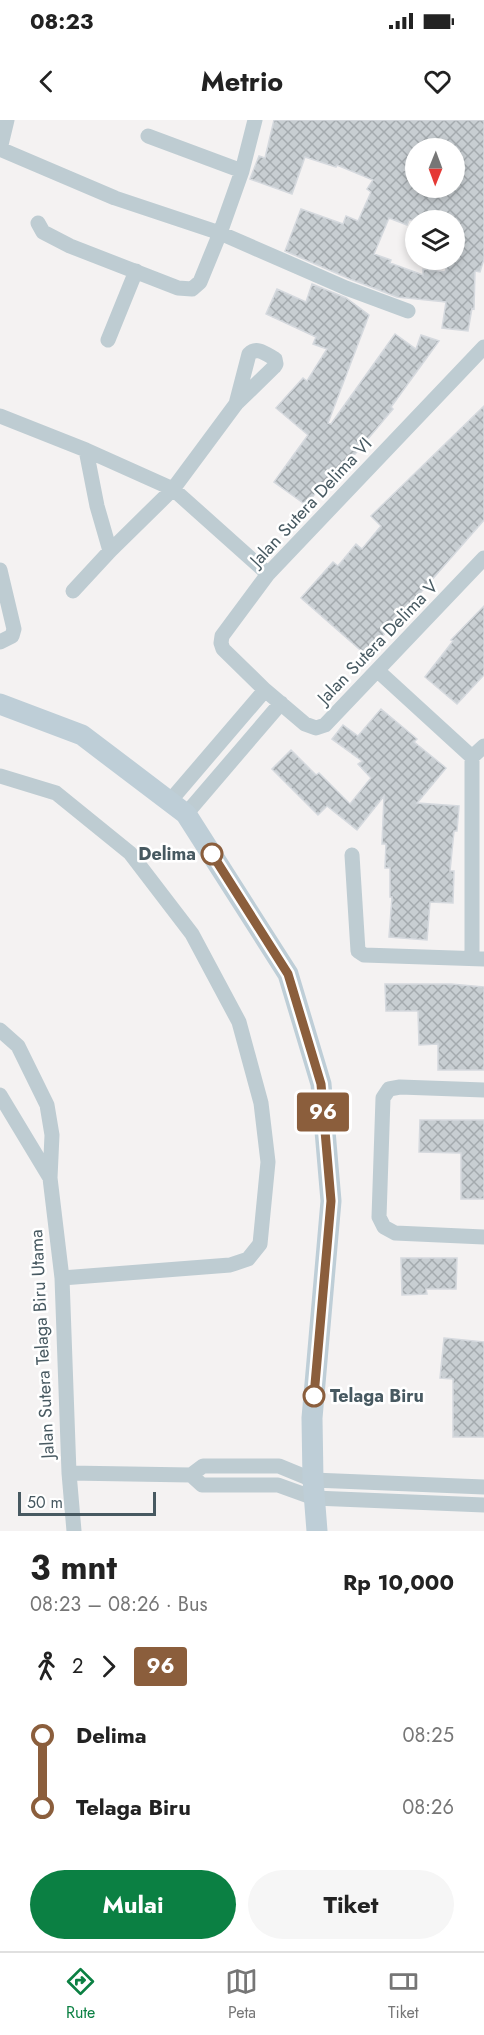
<!DOCTYPE html>
<html lang="id">
<head>
<meta charset="utf-8">
<style>
	:root { --surface:#fff; --page:#f6f6f6; --text:#222; --muted:#767676; --line:#e0e0e0; --accent:#0b8043 }
	body { margin:0; font-family:Jost,sans-serif; background:var(--page); color:var(--text); height:100vh; display:flex; flex-direction:column; font-size:22px; white-space:nowrap }
	* { box-sizing:border-box; margin:0 }
	p { font-size:20px; color:var(--muted) }
	.icon { flex:none; width:33px; height:33px; fill:none; stroke:currentColor; stroke-width:2; stroke-linecap:round; stroke-linejoin:round }
	.map { position:relative; height:1411px; overflow:hidden }
	.drawer { display:flex; flex-direction:column; background:var(--surface); flex:1 }
	.drawer>* { flex:none }
	.badge { padding:0 12px; border-radius:4px; font-size:21px; line-height:39px }
	.needle { width:39px; rotate:181deg }
	.controls { position:absolute; left:405px; top:18px; display:grid; gap:12px }
	.controls a { display:grid; place-items:center; width:60px; height:60px; border-radius:50%; background:var(--surface); box-shadow:0 3px 9px #0003; font-size:30px }
	.scale { position:absolute; left:18px; bottom:15px; width:138px; box-sizing:border-box; padding-left:6px; border:3px solid #475961; border-top:0; font-size:16px; line-height:21px; white-space:nowrap; color:#475961; -webkit-text-stroke:4px #fff; paint-order:stroke }
	.map>.badge { position:absolute; translate:-50% -50%; box-shadow:0 0 0 3px #fff }
	.legs { display:flex; align-items:center; gap:9px; height:66px; padding:0 30px; font-size:20px }
	.legs p { margin-inline-start:auto }
	.summary { display:flex; align-items:center; justify-content:space-between; height:102px; padding:0 30px }
	h1 { font-size:33px; font-weight:700; line-height:45px }
	.action { display:flex; gap:12px; margin-top:auto; padding:12px 30px }
	.action a { flex:1; height:69px; border-radius:36px; background:var(--accent); color:#fff; font-size:24px; font-weight:700; line-height:69px; text-align:center }
	.action a+a { background:var(--page); color:var(--text) }
	ul { padding:0 30px; list-style:none }
	li { display:flex; align-items:center; gap:21px; height:72px; font-size:22px }
	li i { display:grid; place-items:center; width:9px; height:100%; margin:0 8px; background:currentColor }
	li i::after { content:''; width:15px; height:15px; margin:-8px; border:4px solid; border-radius:50%; background:var(--surface) }
	li p { margin-inline-start:auto }
	li:first-child i { background:linear-gradient(#0000 50%,currentColor 0) }
	li:last-child i { background:linear-gradient(currentColor 50%,#0000 0) }
	.status { display:flex; justify-content:space-between; align-items:center; height:42px; padding:0 30px; background:var(--surface); direction:ltr }
	.status svg { height:16px; fill:currentColor }
	header { display:flex; justify-content:space-between; align-items:center; height:78px; padding:0 30px; background:var(--surface); font-size:27px; font-weight:700 }
	.tab-bar { display:flex; justify-content:space-around; align-items:center; height:84px; border-top:2px solid var(--line); background:var(--surface); font-size:16px; color:var(--muted) }
	.tab-bar a { display:grid; justify-items:center; gap:3px }
	.tab-bar .active { color:var(--accent) }
	.map>svg:first-child { display:block }
	.building { fill:url(#building-cross-hatch); stroke:#d5d9de; stroke-width:1.5; fill-rule:evenodd }
	.lines { fill:none; stroke-linecap:round; stroke-linejoin:round }
	.street { stroke:#beccd2; stroke-width:15 }
	.secondary { stroke:#beced7; stroke-width:21 }
	.line-1-casing { stroke:#fff; stroke-width:14 }
	.line-1 { stroke:#8b5e3c; stroke-width:9 }
	.stop-1-dot { fill:#fff; stroke:#8b5e3c; stroke-width:3 }
	.labels { text-anchor:middle; stroke-width:5; stroke-linejoin:round; paint-order:stroke }
	.street-label { font-size:18px; fill:#475961; stroke:#fff }
	.stop-label { font-size:18px; font-weight:bold; fill:#475961; stroke:#fff; text-anchor:end }
</style>
</head>
<body>
<div class="status"><b>08:23</b><svg viewBox="0 0 49 12"><path d="M0 12V9h3v3zM5 12V6h3v6zM10 12V3h3v9zM15 12V0h3v12zM26 1h20v11H26zM47 4h2v5h-2z"/></svg></div>
<header><svg class="icon" aria-label="back" viewBox="0 0 24 24"><path d="M15 5l-7 7 7 7"/></svg>Metrio<svg class="icon" aria-label="heart" viewBox="0 0 24 24"><path d="M12 20l-8-8c-3-5 5-10 8-4 3-6 11-1 8 4z"/></svg></header>
<div class="map">
<svg width="484" height="1411" viewBox="0 0 484 1411">
	<defs>
		<pattern id="building-cross-hatch" width="8" height="8" patternUnits="userSpaceOnUse" patternTransform="scale(1.5)"><rect width="8" height="8" fill="#c8ced2"/><path d="M0 0l8 8M0 8l8-8" fill="none" stroke="#a4aaae"/></pattern>
	</defs>
	<rect width="100%" height="100%" fill="#f4f2f2"/>
	<path class="building" d="M274 0H484V139L480 152 475 151 474 189 472 188 468 211 442 208 446 182 397 177 350 159 285 131 301 89 343 104 346 96 358 101 371 72 367 69 373 60 337 45 336 47 305 37 292 74 250 59 259 36 265 38ZM415 28H454V68H416V56L404 50ZM389 98 407 105 409 100H454V140H449L445 152 423 149V155L390 143 391 140 374 134Z
		M312 164 346 178 369 195 328 303 331 304 395 214 416 229 421 215 439 221 391 287 393 289 345 346 342 344 325 367 322 365 306 385 274 362 308 315 276 288 303 258 307 261 327 229 313 224 316 217 266 194 277 169 306 182Z
		M484 286V400L366 535 301 478 333 442 338 446 356 424 362 429 381 406 371 396Z
		M484 486V555L457 584 425 557 453 521 451 520Z
		M381 589 417 619 414 622 446 648 417 683 459 686 457 711H454L450 751H454L453 783 430 782 427 820 389 817 392 777H390V748H385L386 724H382L384 676 357 710 327 686 318 695 272 649 291 630 316 655 319 653 350 684 371 658 358 644 362 641 332 619 343 605 358 616Z
		M385 864H451L484 867V950H438V924L419 925 418 891H386Z
		M420 1000H484V1079H461V1033L419 1032Z
		M401 1138H457L456 1169H426L427 1174 402 1175Z
		M444 1218 484 1222V1317H453V1259L440 1258Z"/>
	<g class="lines">
		<path class="street" d="M148 16 242 51
			M0 29 115 78 220 113 346 168 408 191
			M0 29 7 0
			M38 103 43 112 70 126 178 168 192 169 200 162 220 113 242 51 255 0
			M108 220 136 151
			M484 227 268 454 222 516 221 523 223 529 265 570 305 604 316 608 325 605 484 438
			M0 296 86 330 173 369 268 454
			M86 330 97 386 110 431
			M0 450 14 509 12 516 0 522
			M73 471 110 431 173 369 236 284 274 247 276 244 275 239C266 234 257 226 249 234L236 284
			M378 551 472 637V839
			M472 637 484 626
			M0 656 56 673 130 733 192 814 239 902 261 983 268 1042 260 1124 248 1139 230 1145 62 1158
			M170 681 265 570
			M186 694 281 583
			M352 735 358 831 364 835 484 839
			M0 910 18 926 47 985 52 1015 50 1058 62 1158 69 1353 74 1411
			M484 970 400 967 389 969 383 978 379 1097 384 1107 395 1113 484 1117
			M0 975 50 1058
			M69 1353 191 1355 203 1346H279L313 1360 484 1367
			M191 1355 202 1365H278L314 1378 484 1385"/>
		<path class="secondary" d="M0 584 82 615 186 694 288 854 321 964 331 1081 312 1298 313 1360 317 1411"/>
	</g>
	<g class="lines">
		<g class="line-1-casing">
			<path id="line-1" d="M212 734 288 854 321 964 331 1081 314 1276"/>
		</g>
		<use href="#line-1" class="line-1"/>
	</g>
	<g class="stop-1-dot">
		<circle cx="212" cy="734" r="10"/>
		<circle cx="314" cy="1276" r="10"/>
	</g>
	<g class="labels">
		<g class="street-label">
			<text transform="translate(311 382) rotate(-47)" y="6">Jalan Sutera Delima VI</text>
			<text transform="translate(378 522) rotate(-46)" y="6">Jalan Sutera Delima V</text>
			<text transform="translate(42 1224) rotate(-93)" y="6">Jalan Sutera Telaga Biru Utama</text>
		</g>
		<g class="stop-label">
			<text x="196" y="740">Delima</text>
			<text x="330" y="1282" text-anchor="start">Telaga Biru</text>
		</g>
	</g>
</svg>
<div class="controls">
<a><svg class="needle" viewBox="-14 -14 28 28"><path d="M0-13l5 13h-10z" fill="#e53935"/><path d="M0 13l5-13h-10z" fill="#767676"/></svg></a>
<a><svg class="icon" aria-label="layers" viewBox="0 0 24 24"><path d="M12 4l9 5-9 5-9-5zM3 14l9 5 9-5"/></svg></a>
</div>
<div class="scale">50 m</div>
<b class="badge" style="left:323px;top:992px;background:#8b5e3c;color:#fff">96</b>
</div>
<section class="drawer">
<div class="summary"><div><h1>3 mnt</h1><p>08:23 – 08:26 · Bus</p></div><b>Rp 10,000</b></div>
<div class="legs"><svg class="icon" aria-label="walk" viewBox="0 0 24 24"><circle cx="13" cy="4" r="2"/><path d="M13 8l-2 6 4 7M11 14l-3 7M7 12l3-4h3l4 4"/></svg>2<svg class="icon" aria-label="forward" viewBox="0 0 24 24"><path d="M9 5l7 7-7 7"/></svg><b class="badge" style="background:#8b5e3c;color:#fff">96</b></div>
<ul>
<li><i style="color:#8b5e3c"></i><b>Delima</b><p>08:25</p></li>
<li><i style="color:#8b5e3c"></i><b>Telaga Biru</b><p>08:26</p></li>
</ul>
<div class="action"><a>Mulai</a><a>Tiket</a></div>
</section>
<nav class="tab-bar">
<a class="active"><svg class="icon" aria-label="directions" viewBox="0 0 24 24"><path d="M12 3l9 9-9 9-9-9zM9 14v-3h6M13 9l2 2-2 2"/></svg>Rute</a>
<a><svg class="icon" aria-label="map" viewBox="0 0 24 24"><path d="M3 6l6-2 6 2 6-2v14l-6 2-6-2-6 2zM9 4v14M15 6v14"/></svg>Peta</a>
<a><svg class="icon" aria-label="tickets" viewBox="0 0 24 24"><path d="M3 7h18v10H3zM15 7v10"/></svg>Tiket</a>
</nav>
</body>
</html>
